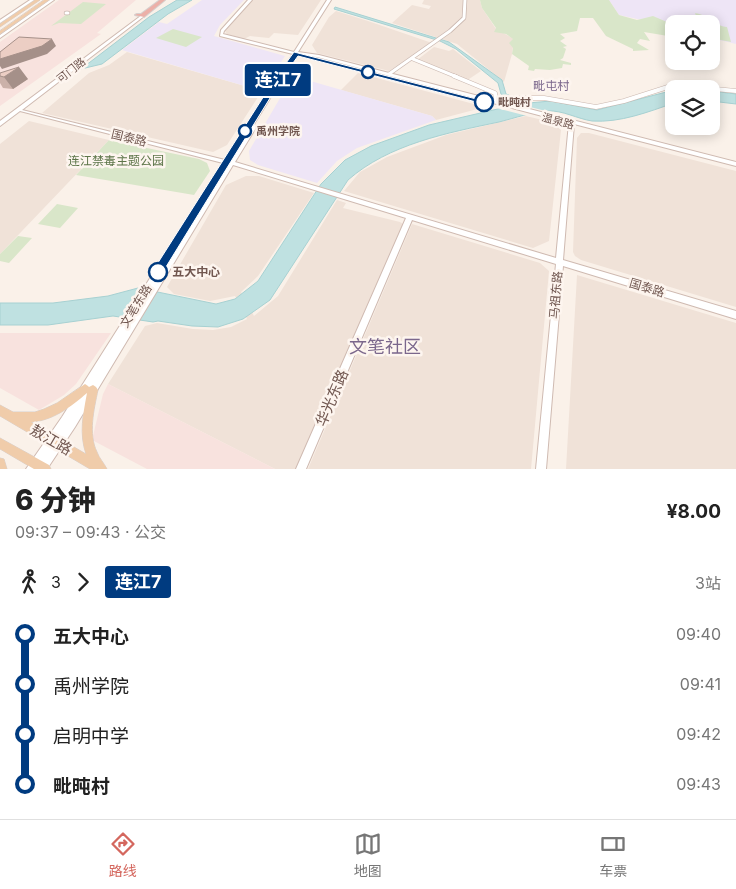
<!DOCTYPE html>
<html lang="zh">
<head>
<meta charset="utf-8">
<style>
	:root { --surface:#fff; --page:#f6f6f6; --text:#222; --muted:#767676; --line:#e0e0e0; --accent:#d4675e }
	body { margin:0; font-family:Inter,"Noto Sans SC",sans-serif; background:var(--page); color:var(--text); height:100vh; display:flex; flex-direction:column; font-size:19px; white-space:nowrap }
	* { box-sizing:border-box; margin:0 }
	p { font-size:16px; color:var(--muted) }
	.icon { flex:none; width:28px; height:28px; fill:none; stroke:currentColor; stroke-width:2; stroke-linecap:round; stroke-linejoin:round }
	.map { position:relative; height:469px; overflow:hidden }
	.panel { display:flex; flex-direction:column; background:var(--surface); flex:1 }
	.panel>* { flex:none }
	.badge { padding:0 10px; border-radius:4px; font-size:18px; line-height:32px }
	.controls { position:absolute; left:665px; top:15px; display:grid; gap:10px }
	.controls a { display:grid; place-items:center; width:55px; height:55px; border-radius:10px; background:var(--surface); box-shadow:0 2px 12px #0003; font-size:25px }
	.map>.badge { position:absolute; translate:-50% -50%; box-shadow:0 0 0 2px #fff }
	.legs { display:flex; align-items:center; gap:8px; height:55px; padding:0 15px; font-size:16px }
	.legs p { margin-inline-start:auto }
	.summary { display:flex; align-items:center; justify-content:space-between; height:85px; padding:0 15px }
	h1 { font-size:28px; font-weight:800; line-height:38px }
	ul { padding:0 15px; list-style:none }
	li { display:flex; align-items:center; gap:18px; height:50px; font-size:19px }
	li i { display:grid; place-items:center; width:8px; height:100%; margin:0 6px; background:currentColor }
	li i::after { content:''; width:12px; height:12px; margin:-6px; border:4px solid; border-radius:50%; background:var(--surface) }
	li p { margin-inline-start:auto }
	li:first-child i { background:linear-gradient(#0000 50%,currentColor 0) }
	li:last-child i { background:linear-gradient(currentColor 50%,#0000 0) }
	.tabs { display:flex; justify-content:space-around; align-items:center; height:70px; border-top:1px solid var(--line); background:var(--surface); font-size:14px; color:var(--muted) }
	.tabs a { display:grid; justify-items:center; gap:2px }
	.tabs .on { color:var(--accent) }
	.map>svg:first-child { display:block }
	.residential { fill:#f0e2d8 }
	.commercial { fill:#f8e2de }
	.education { fill:#eee5f6 }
	.green { fill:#d9e6c9 }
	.water { fill:#bfe1e1; stroke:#a7d1d2 }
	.pier { fill:#faf1e9 }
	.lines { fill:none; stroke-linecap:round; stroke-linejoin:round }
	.street-far1-casing { stroke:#cbb8b0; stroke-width:4.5 }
	.street-casing { stroke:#cbb8b0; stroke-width:5 }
	.secondary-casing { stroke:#cfbab1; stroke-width:2 }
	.primary-casing { stroke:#d7d0ce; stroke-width:1 }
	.highway-casing { stroke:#d7d0ce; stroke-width:2 }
	.street-far1 { stroke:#fff; stroke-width:3 }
	.street { stroke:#fff; stroke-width:4 }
	.secondary { fill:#fff; fill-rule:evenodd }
	.primary { fill:#f0ccaa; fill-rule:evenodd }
	.highway { fill:#ecb0a8; fill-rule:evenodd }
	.wall { fill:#cbb1a9 }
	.shaded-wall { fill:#a59089 }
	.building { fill:#eccec4; stroke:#a59089 }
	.line-1 { fill:#003b80; stroke:#fff }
	.stop-1-dot { fill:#fff; stroke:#003b80; stroke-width:2.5 }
	.labels { text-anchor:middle; stroke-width:5; stroke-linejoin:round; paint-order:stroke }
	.far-street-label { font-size:11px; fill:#715750; stroke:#fdf5ef }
	.far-stop-label { font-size:11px; font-weight:bold; fill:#715750; stroke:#fdf5ef; text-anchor:start }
	.far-quarter-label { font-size:12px; fill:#7b678c; stroke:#fdf5ef }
	.street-label { font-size:12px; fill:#715750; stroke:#fdf5ef }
	.park-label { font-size:12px; fill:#5d7549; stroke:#fdf5ef }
	.stop-label { font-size:12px; font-weight:bold; fill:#715750; stroke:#fdf5ef; text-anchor:start }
	.near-street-label { font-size:15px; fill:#715750; stroke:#fdf5ef }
	.near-quarter-label { font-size:18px; fill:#7b678c; stroke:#fdf5ef }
</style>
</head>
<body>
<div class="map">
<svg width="736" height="469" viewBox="0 0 736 469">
	<rect width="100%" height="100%" fill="#faf1e9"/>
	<path class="residential" d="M253 0H321L298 35 274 33 269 38 250 36 244 39 227 34 225 31Z
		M424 0H480L482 8 496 29 514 39 512 54 504 82 457 44 392 23 412 5 429 9 431 6 422 4Z
		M336 11 368 21 432 43 389 71 317 53 312 45 329 17Z
		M434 47 449 51 453 49 481 71 466 81 417 60Z
		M127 52 262 91 227 145 213 152 42 113 89 73 109 65Z
		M358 73 485 107 436 120 432 116 341 90Z
		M526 116 551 122 561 130 549 241 533 248 344 191 360 172 387 157 446 135Z
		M29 121 109 140 0 254V144Z
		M581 133H589L736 171V307L581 260 575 256 573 252 577 138Z
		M246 176H259L314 193 258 276 241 292 254 316 278 296 337 200 346 203 343 208 400 222 403 224 296 469H275L108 384 145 326 157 323 193 329 213 330 231 327 247 319 235 296 210 301 174 294 167 287 226 185Z
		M412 224 540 263 549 271 531 469H308Z
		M577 275 736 323V469H566Z"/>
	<path class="commercial" d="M59 0H136L97 33 101 34 0 106V42Z
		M0 333H111L76 384 64 395 39 410 0 388Z
		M108 384 275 469H147L92 440 103 394Z"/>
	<path class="education" d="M202 0H244L220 25 214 36 285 56 262 91 122 50 159 22 167 24Z
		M609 0H736V44L711 38V24H674V27L619 15Z
		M293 76 432 116 436 120 357 148 337 161 317 183 258 165 250 160 249 151Z"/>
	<path class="green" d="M480 0H609L619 15 637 20 653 16 674 25V37L644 32 650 41 640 39 637 43 649 50 633 51V49L606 36 593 18H580L577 31 560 34 565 38 560 41 567 46 563 47 566 49 563 58 560 60 571 63V65L563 64 562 68 550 70 535 69 534 71 528 70 529 66 512 54 513 48 509 43 513 39 506 34 494 32 496 28 482 8Z
		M83 2 106 4 81 24 59 23 51 26Z
		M695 13C710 15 714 26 727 27L731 42 716 39 711 43V24H696L698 21Z
		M173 29 202 37 186 47 156 38Z
		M109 140 199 159 207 163 210 171 194 195 76 175Z
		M57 204 78 208 60 228 38 224Z
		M18 236 32 238 9 263 0 261V254Z"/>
	<path class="water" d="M177 0H192L168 14 102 64 81 69 149 17Z
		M335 7 449 42 502 80 506 94 528 103 551 101 597 110 674 90V103C648 112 620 123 592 121 578 119 562 110 548 111 532 112 515 118 499 122 447 133 389 144 348 180L270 300 243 319 218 327 192 326 158 321 153 322 113 316 48 325H0V303H53L108 296 138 288 216 304 235 299 258 281 321 184 345 160 371 146 429 125 519 104 501 94 498 83 456 49 440 41 334 9Z
		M711 91 736 94V104L711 101Z"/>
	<path class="pier" d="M510 102 550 112 531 117 492 107 512 103Z"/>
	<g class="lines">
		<g class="street-far1-casing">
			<path id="street-far1" d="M66 13H68
				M413 59 457 77
				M389 74 450 31 464 18 465 0"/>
		</g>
		<g class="street-casing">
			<path id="street" d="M454 76 495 93 496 99
				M496 98H544L596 107 624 101 674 85 736 91"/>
		</g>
		<g class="secondary-casing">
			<path id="secondary" d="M30 0H34L0 23V20Z
				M50 0H54L0 38V35Z
				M248 0H252L224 31 223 34 294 52 327 0H331L298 52 319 55 736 162V166L574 124 563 260 736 311V319L563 266 546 469H536L556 264 412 220 306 469H296L406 218 233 165 75 427 47 469H26L62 417 223 163 20 111 0 126V121L142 15 144 16 143 17 22 110 225 160 293 54 220 36 221 30ZM297 55 317 57 569 123 556 258 235 162 257 126 254 124Z"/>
		</g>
		<g class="primary-casing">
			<path id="primary" d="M35 0H40L0 27V24Z
				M44 0H49L0 34V31Z
				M85 384 88 386 89 387 93 385 96 387 98 390C94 409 88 434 97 452 99 458 104 463 107 469H90L0 416V405L13 412H35L44 409 57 403ZM87 393C83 414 79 434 86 454L31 422C52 421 71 407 87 393Z
				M0 438 49 465 51 469H34L0 449Z
				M0 458 4 459 7 469H0Z"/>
		</g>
		<g class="highway-casing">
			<path id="highway" d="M160 0H165L144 17 135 15 137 14H141Z"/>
		</g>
		<use href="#street-far1" class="street-far1"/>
		<use href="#street" class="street"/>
		<use href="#secondary" class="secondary"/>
		<use href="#primary" class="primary"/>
		<use href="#highway" class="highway"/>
	</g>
	<path class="wall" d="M0 73 28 79 13 89 3 88 0 83Z"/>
	<path class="shaded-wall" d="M52 39 56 46 47 54 2 69 0 66V59Z
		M19 67 28 79 13 89 4 77Z"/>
	<path class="building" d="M19 37 52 39 42 46 0 59V52Z
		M19 67 4 77 0 76V73Z"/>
	<path class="line-1" d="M294 52 488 102 484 104 298 56 283 77 161 275H154V269L276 77Z"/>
	<g class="stop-1-dot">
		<circle cx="368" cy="72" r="6"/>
		<circle cx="484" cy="102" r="9"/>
		<circle cx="245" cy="131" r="6"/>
		<circle cx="158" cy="272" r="9"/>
	</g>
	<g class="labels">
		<g class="far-street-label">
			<text transform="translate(71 70) rotate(-38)" y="4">可门路</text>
			<text transform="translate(558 121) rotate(15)" y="4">温泉路</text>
		</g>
		<g class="far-stop-label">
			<text x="498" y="106">毗旽村</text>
			<text x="256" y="135">禹州学院</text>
		</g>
		<g class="far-quarter-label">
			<text x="551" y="90">毗屯村</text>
		</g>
		<g class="street-label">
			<text transform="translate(129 138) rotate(14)" y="4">国泰路</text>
			<text transform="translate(647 288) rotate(17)" y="4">国泰路</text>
			<text transform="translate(556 295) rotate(-85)" y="4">马祖东路</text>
			<text transform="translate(136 306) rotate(-58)" y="4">文笔东路</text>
		</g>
		<g class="park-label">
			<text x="116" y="165">连江禁毒主题公园</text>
		</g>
		<g class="stop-label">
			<text x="172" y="276">五大中心</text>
		</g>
		<g class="near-street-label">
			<text transform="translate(332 398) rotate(-67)" y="5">华光东路</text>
			<text transform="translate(51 440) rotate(30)" y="5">敖江路</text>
		</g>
		<g class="near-quarter-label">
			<text x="385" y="353">文笔社区</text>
		</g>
	</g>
</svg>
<div class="controls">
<a><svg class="icon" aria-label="locate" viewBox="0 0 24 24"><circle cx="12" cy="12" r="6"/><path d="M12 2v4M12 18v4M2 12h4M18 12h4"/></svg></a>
<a><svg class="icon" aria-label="layers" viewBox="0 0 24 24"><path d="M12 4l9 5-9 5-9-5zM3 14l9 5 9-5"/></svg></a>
</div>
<b class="badge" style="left:278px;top:80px;background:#003b80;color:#fff">连江7</b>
</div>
<section class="panel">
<div class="summary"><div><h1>6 分钟</h1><p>09:37 – 09:43 · 公交</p></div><b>¥8.00</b></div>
<div class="legs"><svg class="icon" aria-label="walk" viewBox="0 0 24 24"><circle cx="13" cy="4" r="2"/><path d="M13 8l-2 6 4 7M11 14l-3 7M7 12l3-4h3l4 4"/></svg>3<svg class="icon" aria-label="forward" viewBox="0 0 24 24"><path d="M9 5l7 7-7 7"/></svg><b class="badge" style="background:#003b80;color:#fff">连江7</b><p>3站</p></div>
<ul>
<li><i style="color:#003b80"></i><b>五大中心</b><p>09:40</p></li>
<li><i style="color:#003b80"></i><span>禹州学院</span><p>09:41</p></li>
<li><i style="color:#003b80"></i><span>启明中学</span><p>09:42</p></li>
<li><i style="color:#003b80"></i><b>毗旽村</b><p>09:43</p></li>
</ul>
</section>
<nav class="tabs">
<a class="on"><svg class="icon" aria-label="directions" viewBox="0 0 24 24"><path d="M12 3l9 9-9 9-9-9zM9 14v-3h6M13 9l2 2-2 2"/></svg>路线</a>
<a><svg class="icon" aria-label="map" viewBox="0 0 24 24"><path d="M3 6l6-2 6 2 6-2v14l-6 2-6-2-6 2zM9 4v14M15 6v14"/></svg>地图</a>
<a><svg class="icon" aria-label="tickets" viewBox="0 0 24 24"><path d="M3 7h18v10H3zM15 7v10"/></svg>车票</a>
</nav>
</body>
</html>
